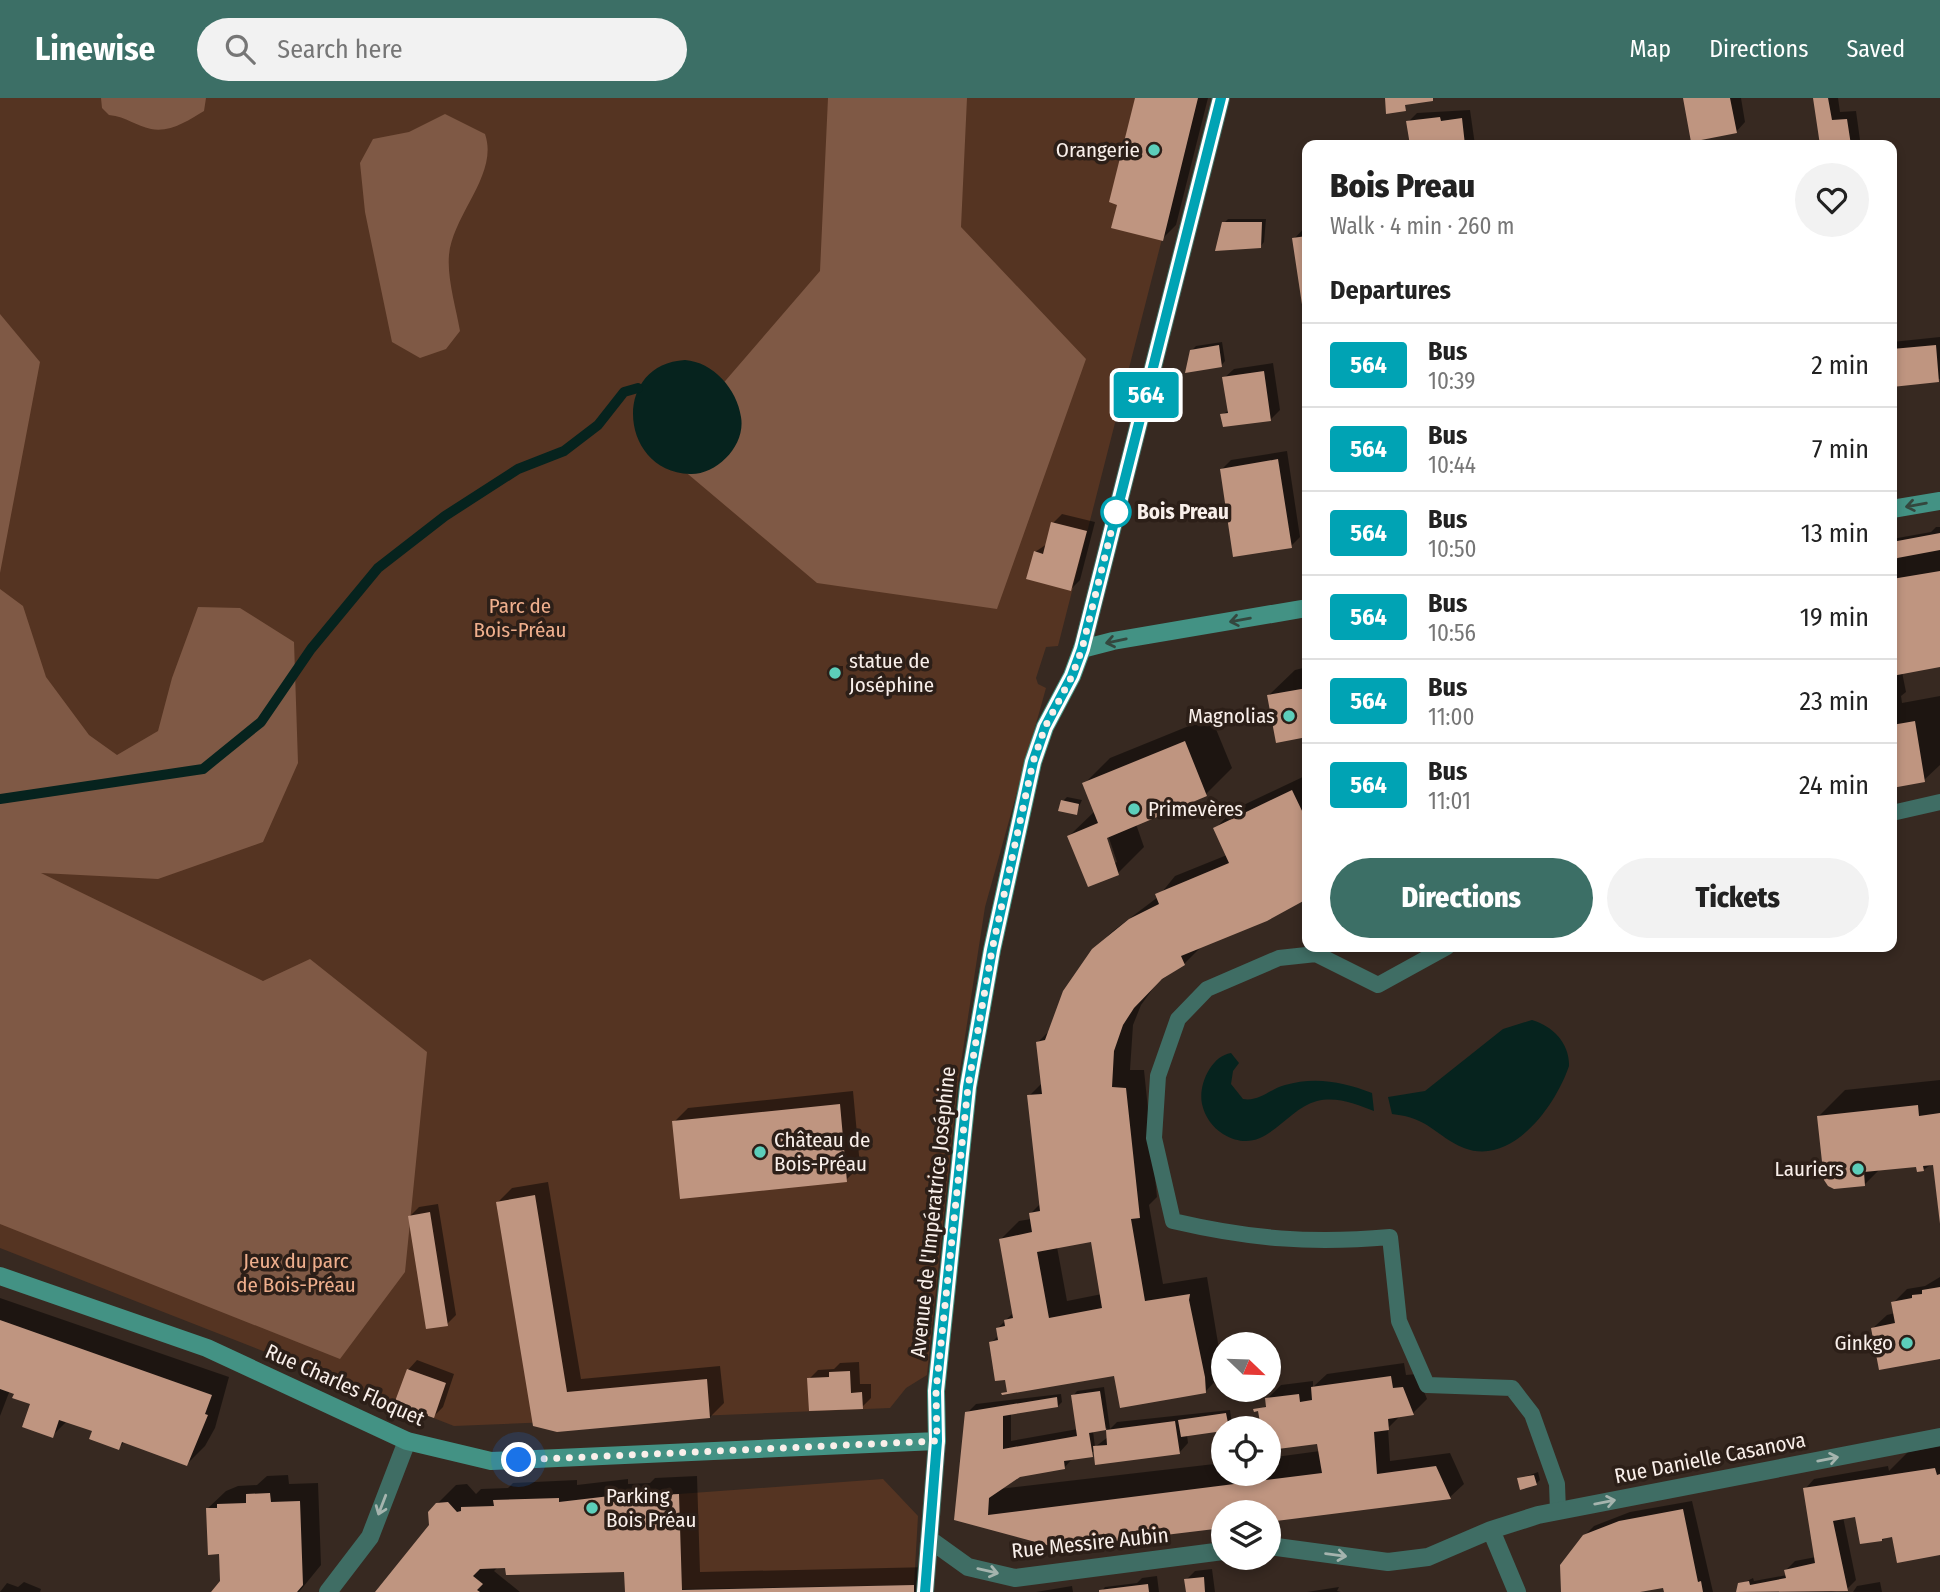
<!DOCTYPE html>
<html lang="en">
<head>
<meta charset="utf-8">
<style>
	:root { --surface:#fff; --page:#f2f2f2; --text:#222; --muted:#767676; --line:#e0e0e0; --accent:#3c6f66 }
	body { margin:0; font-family:"Fira Sans Condensed",sans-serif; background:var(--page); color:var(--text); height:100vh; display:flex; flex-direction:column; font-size:26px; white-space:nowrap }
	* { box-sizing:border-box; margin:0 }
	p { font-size:23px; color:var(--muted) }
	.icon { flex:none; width:38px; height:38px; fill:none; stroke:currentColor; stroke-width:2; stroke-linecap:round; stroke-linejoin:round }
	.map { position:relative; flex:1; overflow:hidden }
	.sheet { position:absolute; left:1302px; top:42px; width:595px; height:812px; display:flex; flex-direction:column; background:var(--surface); border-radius:14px; box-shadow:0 4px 10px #0003 }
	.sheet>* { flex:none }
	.badge { padding:0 14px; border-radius:5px; font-size:24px; line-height:46px }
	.needle { width:46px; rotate:113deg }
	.fabs { position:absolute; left:1211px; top:1234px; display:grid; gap:14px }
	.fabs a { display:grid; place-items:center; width:70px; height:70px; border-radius:50%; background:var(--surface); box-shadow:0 4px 10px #0003; font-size:35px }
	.you { position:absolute; width:35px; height:35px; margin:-18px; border:5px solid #fff; border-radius:50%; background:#1a73e8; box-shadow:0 0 0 10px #1a73e833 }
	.map>.badge { position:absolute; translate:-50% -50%; box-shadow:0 0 0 4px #fff }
	h2 { padding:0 28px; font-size:26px; line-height:63px }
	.round { display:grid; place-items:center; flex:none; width:74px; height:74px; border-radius:37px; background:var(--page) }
	.headline { display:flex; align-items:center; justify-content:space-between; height:119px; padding:0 28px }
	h1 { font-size:33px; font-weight:800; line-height:52px }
	.cta { display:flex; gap:14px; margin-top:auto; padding:14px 28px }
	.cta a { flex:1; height:80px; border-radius:42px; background:var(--accent); color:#fff; font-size:28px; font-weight:800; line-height:80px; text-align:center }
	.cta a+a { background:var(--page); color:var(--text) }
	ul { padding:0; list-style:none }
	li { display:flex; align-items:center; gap:21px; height:84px; padding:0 28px; border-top:2px solid var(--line) }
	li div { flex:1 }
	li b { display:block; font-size:26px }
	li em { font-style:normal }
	li .badge { min-width:77px; font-weight:700; text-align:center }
	header { display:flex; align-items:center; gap:42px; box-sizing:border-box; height:98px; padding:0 35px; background:var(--accent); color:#fff }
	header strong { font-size:33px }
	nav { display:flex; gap:38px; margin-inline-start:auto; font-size:24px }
	.search { width:490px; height:63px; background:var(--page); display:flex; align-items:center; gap:18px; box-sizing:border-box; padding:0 24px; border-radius:38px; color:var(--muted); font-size:26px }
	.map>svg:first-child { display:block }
	.green { fill:#553422 }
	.forest { fill:#7f5945 }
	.water { fill:#06231e }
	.shadow { fill:#0007; fill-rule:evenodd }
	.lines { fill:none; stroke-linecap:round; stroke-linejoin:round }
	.stream { stroke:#06231e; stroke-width:10 }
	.building { fill:#bf9580; fill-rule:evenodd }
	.service { stroke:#3f6d64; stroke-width:16 }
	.minor { stroke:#3f6d64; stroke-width:18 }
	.secondary { stroke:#439284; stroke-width:18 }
	.oneway { stroke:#34473e }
	.oneway2 { stroke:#a5b4ae }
	.line-casing { stroke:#fff; stroke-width:16 }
	.line { stroke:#00a3b4; stroke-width:10 }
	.walk { stroke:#f9efea; stroke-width:7; stroke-dasharray:0 12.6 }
	.poi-dot { fill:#5cceba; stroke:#2c1f18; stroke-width:2.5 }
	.stop-dot { fill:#fff; stroke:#00a3b4; stroke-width:3.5 }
	.labels { text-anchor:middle; stroke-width:7; stroke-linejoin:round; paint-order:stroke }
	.poi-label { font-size:21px; fill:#f9efea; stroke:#2c1f18; text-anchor:end }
	.stop-label { font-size:21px; font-weight:bold; fill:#f9efea; stroke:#2c1f18; text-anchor:start }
	.park-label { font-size:21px; fill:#efaf8d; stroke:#2c1f18 }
	.street-label { font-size:21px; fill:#f9efea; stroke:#2c1f18 }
</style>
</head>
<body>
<header>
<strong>Linewise</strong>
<div class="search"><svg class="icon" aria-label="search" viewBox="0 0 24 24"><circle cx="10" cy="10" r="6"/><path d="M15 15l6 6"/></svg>Search here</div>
<nav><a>Map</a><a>Directions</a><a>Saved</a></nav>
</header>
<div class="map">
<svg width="1940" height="1494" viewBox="0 0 1940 1494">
	<rect width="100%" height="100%" fill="#372921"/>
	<path class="green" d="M0 0H1198L1058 548 1046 549 1036 580 1038 586 1046 590 985 809 958 984 927 1277 906 1290 890 1310 454 1328 0 1150Z
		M883 1381 918 1418 914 1487 682 1491 679 1396Z"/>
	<path class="forest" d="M101 0H206L204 13C189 22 170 35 151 31 136 28 127 19 109 17L102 10Z
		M828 0H967L961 129 1086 261 997 511 817 485 663 355 820 173Z
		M445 16 485 36C499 76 453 116 449 157 447 181 456 209 460 233L446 251 420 260 392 244 365 114 360 65 373 41 409 34Z
		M0 216 40 264 0 475Z
		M0 491 23 508 46 579 89 637 117 657 158 633 172 580 198 509 240 510 294 544 298 665 263 744 158 781 41 775 263 883 310 861 427 954 405 1174 340 1261 0 1126Z"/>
	<path class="water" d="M685 262C713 264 737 291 741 319 746 347 717 377 690 376 619 374 611 266 685 262Z
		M1532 922C1553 928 1570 946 1569 968 1556 1007 1512 1069 1464 1050 1435 1038 1430 1020 1392 1016L1388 999 1425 993 1503 931Z
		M1231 955 1239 965 1233 973 1231 986 1243 1001C1259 1004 1270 991 1285 987 1315 978 1344 984 1372 995L1374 1013C1356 1006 1337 998 1317 1003 1283 1012 1265 1061 1223 1036 1212 1029 1205 1019 1202 1006 1198 987 1211 958 1231 955Z"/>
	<path class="shadow" d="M1137 0H1208L1176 127 1162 141Z
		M1685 0H1741L1745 24 1736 34Z
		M1815 0H1838L1840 14 1856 13 1860 42 1855 47H1818L1821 43Z
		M1470 12 1475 47H1411L1408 24 1417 15Z
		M1228 121H1266L1264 144 1260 149 1224 125Z
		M1307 127V231L1294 141Z
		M1940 239V281L1892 287V244Z
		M1222 244 1225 263 1221 268 1191 253 1196 248Z
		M1273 265 1280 312 1271 321 1222 317 1229 312 1224 280 1234 271Z
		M1287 353 1300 439 1291 448 1222 371 1231 362Z
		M1062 416 1095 424 1080 482 1071 491 1035 454 1047 446 1053 425Z
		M1936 429H1940V567L1902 574 1906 594 1901 598 1902 605 1940 598V667L1924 682 1892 688V467L1901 457 1892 459V441L1931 434Z
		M838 568H843V574L833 577Z
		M1307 569V637L1278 643 1269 597 1295 572Z
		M1211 619 1232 670 1206 696 1136 726 1144 749 1118 775 1069 738 1095 713 1084 686 1110 660ZM1106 731 1117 764 1115 765 1103 733Z
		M1307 677V799L1266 821 1203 847 1184 866 1157 885 1141 907 1133 927 1130 972H1144L1157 1099 1149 1107 1163 1186 1207 1179 1223 1275 1205 1294 1115 1276 1006 1280 991 1245 999 1237 998 1230 1014 1214 1001 1141 1019 1123 1031 1121V1115L1041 1105 1029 998 1043 984 1038 944 1051 931 1093 852 1113 833 1158 799 1175 778 1227 757 1215 731 1233 712ZM1093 1142 1102 1196 1067 1203 1057 1149Z
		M1067 699 1082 702 1076 715 1063 703Z
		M1940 982V1127L1934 1065 1923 1072 1918 1067 1880 1071 1865 1086 1819 1018 1845 992Z
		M853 993 860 1068 846 1082 674 1024 688 1010Z
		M548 1084 581 1281 720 1268 724 1305 710 1319 557 1332 498 1104 512 1090Z
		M438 1106 456 1217 447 1226 410 1118 419 1109Z
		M1940 1179V1259L1873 1230 1887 1217 1895 1215 1893 1205 1907 1191 1925 1188Z
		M0 1200 229 1279 215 1330 205 1348 187 1366 125 1343 119 1350 94 1332 67 1323 52 1338 32 1305 10 1292 0 1318Z
		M417 1262 454 1276 443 1309 434 1318 408 1272Z
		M859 1264 860 1286H871V1300L862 1309 809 1281 818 1272 834 1271 840 1265Z
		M1404 1265 1406 1277 1417 1276 1427 1301 1413 1315 1401 1317 1388 1330 1390 1363 1450 1355 1464 1386 1450 1399 1269 1422V1414H1223V1428L1058 1448 956 1421 967 1315 976 1306 1061 1296 1062 1304 1058 1308 1011 1315V1343L1078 1331 1073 1298 1077 1293 1104 1289 1110 1331 1117 1324 1230 1312 1232 1326 1229 1330 1187 1337 1188 1345 1179 1355 1095 1353 1073 1360 1064 1370 1019 1377 999 1391 1223 1365V1376H1269V1360L1320 1353 1319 1344 1269 1351V1330H1262L1260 1312 1268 1307 1267 1301 1281 1287 1313 1283V1289L1327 1276ZM1107 1330 1108 1339 1095 1349 1093 1333Z
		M1940 1348V1455L1893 1437 1882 1442 1857 1417 1843 1419 1856 1482 1847 1491 1831 1494H1737L1741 1486 1753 1480 1754 1483 1787 1477 1786 1472 1795 1463 1816 1459 1805 1391 1814 1381 1888 1368 1889 1373 1908 1354Z
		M1538 1374 1540 1382 1536 1386 1519 1381Z
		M288 1377 289 1386 318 1385 321 1467 299 1494H213L222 1483 221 1455 207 1411 226 1393 238 1388 257 1387 267 1378Z
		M697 1378 700 1474 932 1469 929 1494H627L626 1473 507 1468 498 1469 494 1473 520 1494H377L431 1428 437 1406 456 1387 467 1386 476 1396 481 1391 508 1390 513 1385 577 1382V1387L628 1381V1386L650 1385 655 1380Z
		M1692 1403 1713 1494H1665L1664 1488 1629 1494H1563L1584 1438 1594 1428 1630 1414Z
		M1212 1471 1215 1494H1187L1186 1482 1195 1473Z
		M1157 1478 1159 1494H1101L1105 1489 1137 1485 1142 1480Z
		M24 1484 41 1491 40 1494H0L7 1485 18 1489Z
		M1880 1484 1882 1494H1853L1857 1488Z
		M1072 1488 1073 1494H1036Z
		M1339 1489 1337 1493 1341 1494H1307Z"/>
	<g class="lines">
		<path class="stream" d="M0 701 203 671 261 624 311 551 378 470 445 418 518 371 564 353 598 327 624 294 638 290"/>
	</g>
	<path class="building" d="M1135 0H1198L1163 143 1111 130 1117 107 1109 104Z
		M1385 0H1433V3L1405 7 1406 13 1386 16Z
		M1683 0H1730L1737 35 1691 44Z
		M1813 0H1828L1832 22 1847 21 1851 47H1820Z
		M1440 19 1441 23 1462 20 1465 47H1410L1406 23Z
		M1222 124H1262L1261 150 1215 153Z
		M1307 138V233H1306L1292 140Z
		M1219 247 1222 269 1185 275 1190 252Z
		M1936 247 1939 284 1892 289V251Z
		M1264 273 1271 323 1223 329 1220 316 1228 315 1222 279Z
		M1278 361 1292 450 1233 459 1220 371Z
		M1051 424 1087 433 1071 493 1026 481 1034 453 1043 456Z
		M1940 435V452L1892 461V444Z
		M1940 473V569L1892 578V481Z
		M1307 590V639L1276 645 1267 597Z
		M1915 623 1925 684 1892 690V627Z
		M1185 643 1207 698 1107 740 1119 777 1088 789 1067 738 1098 725 1082 685Z
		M1292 692 1304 717 1307 715V801L1267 823 1181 858 1185 867 1162 881 1134 910 1123 927 1114 953 1112 989 1126 990 1140 1120 1131 1121 1145 1203 1190 1196 1189 1202 1205 1279 1206 1295 1120 1310 1114 1278 1002 1297 1001 1295 1007 1294 1005 1282 995 1283 989 1244 998 1242 996 1230 1005 1228 1004 1222 1013 1220 999 1141 1032 1134 1029 1115 1040 1113 1027 997 1042 996 1036 944 1045 942 1063 893 1092 851 1129 821 1159 806 1155 796 1229 765 1213 730ZM1091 1144 1102 1210 1049 1220 1037 1154Z
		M1061 702 1079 706 1077 717 1058 713Z
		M840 1006 847 1084 680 1101 672 1023Z
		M1918 1007 1919 1018 1940 1015V1126L1933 1067 1923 1068 1924 1073 1917 1074 1916 1069 1864 1074 1865 1088 1834 1091 1828 1088 1824 1082 1817 1018Z
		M535 1097 567 1294 707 1281 710 1320 557 1334 533 1328 496 1104Z
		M430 1114 448 1228 426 1231 408 1118Z
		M1940 1189V1261L1879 1272 1871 1230 1895 1225 1891 1204 1912 1200V1197L1922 1196V1192Z
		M0 1222 212 1297 205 1316 208 1317 187 1368 122 1344 119 1352 89 1341 92 1333 59 1322 53 1340 22 1329 30 1306 12 1300 14 1296 0 1291Z
		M407 1271 446 1285 434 1320 394 1306Z
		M850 1273 851 1295 862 1294 863 1311 809 1313 807 1280 829 1279V1274Z
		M1391 1278 1393 1290 1403 1289 1414 1317 1388 1321 1389 1332 1374 1334 1377 1376 1436 1368 1451 1401 1269 1424V1414H1223V1430L1058 1450 954 1422 965 1314 1057 1299 1058 1309 1003 1318V1351L1077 1338 1071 1297 1100 1293 1106 1332 1089 1335 1093 1359 1064 1363 1065 1371 1020 1379 989 1400 988 1417 1322 1375 1317 1346 1269 1352V1330H1261L1258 1313 1254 1314 1253 1311 1266 1309 1265 1300 1299 1296 1300 1304 1312 1302 1311 1289Z
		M1226 1315 1229 1330H1223V1333L1181 1339 1178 1322Z
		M1175 1323 1180 1356 1095 1367 1093 1348 1107 1347 1106 1332Z
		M1935 1370 1937 1377 1940 1376V1457L1897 1465 1892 1439 1882 1441V1443L1860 1446 1855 1419 1833 1423 1848 1493 1736 1494 1738 1485 1749 1483 1750 1487 1786 1480 1784 1472 1815 1465 1803 1390Z
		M1534 1377 1537 1387 1520 1392 1517 1380Z
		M270 1395 271 1404 300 1403 303 1487 297 1494H211L220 1483 219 1456 208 1457 206 1410H217V1406L246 1405V1396Z
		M679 1396 682 1492 914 1487V1494H625L624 1474 506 1477 505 1470 480 1471 473 1478 483 1486 477 1492 480 1494H375L429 1427 428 1414 436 1405 448 1404 457 1414 461 1413V1409L494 1408 493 1402 559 1400V1404L610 1398V1404L635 1403V1398Z
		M1683 1411 1698 1484 1701 1483 1703 1494H1664L1663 1490 1640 1494H1561L1560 1467 1583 1437 1619 1423Z
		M1204 1479 1205 1494H1186L1184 1481Z
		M1148 1486 1149 1494H1099V1492Z"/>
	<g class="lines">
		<path class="service" d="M1892 715 1940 704
			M1447 849 1378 887 1316 856 1279 860 1207 891 1178 921 1158 978 1154 1040 1173 1123C1250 1141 1311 1146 1390 1139L1399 1223 1427 1287 1512 1290 1532 1316 1557 1386 1558 1413"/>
		<path class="minor" d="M1082 551 1221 0
			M1491 1432 1517 1494
			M929 1441 968 1469 1015 1480 1223 1453
			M1269 1448 1388 1464 1428 1459 1491 1432 1538 1417 1940 1339
			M328 1494 370 1439 407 1343
			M925 1494 937 1343"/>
		<path class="secondary" d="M1892 411 1940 403
			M0 1178 207 1250 407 1343 491 1363 937 1343 936 1293 968 989 992 852 1033 664 1045 629 1072 578 1082 551 1113 543 1307 510"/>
	</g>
	<defs><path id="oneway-shaft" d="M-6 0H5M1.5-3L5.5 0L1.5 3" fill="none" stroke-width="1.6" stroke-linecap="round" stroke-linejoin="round" transform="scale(1.75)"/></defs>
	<g class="oneway">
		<use href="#oneway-shaft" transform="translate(1916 407) rotate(170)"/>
		<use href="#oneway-shaft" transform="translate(1240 522) rotate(170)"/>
		<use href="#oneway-shaft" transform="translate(1116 543) rotate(168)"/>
	</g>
	<g class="oneway2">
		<use href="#oneway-shaft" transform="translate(1828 1361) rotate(-11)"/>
		<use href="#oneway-shaft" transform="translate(1605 1404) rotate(-11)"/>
		<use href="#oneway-shaft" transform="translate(382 1407) rotate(111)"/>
		<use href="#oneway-shaft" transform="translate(1336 1457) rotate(7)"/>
		<use href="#oneway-shaft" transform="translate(988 1473) rotate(13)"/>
	</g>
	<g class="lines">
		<g class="line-casing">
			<path id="line" d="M925 1494 937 1343 936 1293 968 989 992 852 1033 664 1045 629 1072 578 1082 551 1221 0"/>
		</g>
		<use href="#line" class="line"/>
		<path class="walk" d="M519 1362 937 1343 936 1293 968 989 992 852 1033 664 1045 629 1072 578 1082 551 1116 414"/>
	</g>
	<g class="poi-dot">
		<circle cx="1154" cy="52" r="7"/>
		<circle cx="835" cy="575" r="7"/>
		<circle cx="1289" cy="618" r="7"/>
		<circle cx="1134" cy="711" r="7"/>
		<circle cx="760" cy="1054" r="7"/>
		<circle cx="1858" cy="1071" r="7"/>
		<circle cx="1907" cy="1245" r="7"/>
		<circle cx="592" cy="1410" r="7"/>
	</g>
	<circle class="stop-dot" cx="1116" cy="414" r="14"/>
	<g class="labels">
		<g class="poi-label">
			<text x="1140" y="59">Orangerie</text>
			<text x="849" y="570" text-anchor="start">statue de<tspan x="849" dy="24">Joséphine</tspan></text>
			<text x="1275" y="625">Magnolias</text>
			<text x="1148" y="718" text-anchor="start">Primevères</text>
			<text x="774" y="1049" text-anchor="start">Château de<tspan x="774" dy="24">Bois-Préau</tspan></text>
			<text x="1844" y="1078">Lauriers</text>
			<text x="1893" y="1252">Ginkgo</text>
			<text x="606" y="1405" text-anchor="start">Parking<tspan x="606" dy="24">Bois Préau</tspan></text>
		</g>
		<g class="stop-label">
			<text x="1137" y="421">Bois Preau</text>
		</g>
		<g class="park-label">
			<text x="520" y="515">Parc de<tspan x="520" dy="24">Bois-Préau</tspan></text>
			<text x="296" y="1170">Jeux du parc<tspan x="296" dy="24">de Bois-Préau</tspan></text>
		</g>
		<g class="street-label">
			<text transform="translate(933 1114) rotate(-84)" y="7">Avenue de l'Impératrice Joséphine</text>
			<text transform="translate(345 1287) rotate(24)" y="7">Rue Charles Floquet</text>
			<text transform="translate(1710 1360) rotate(-11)" y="7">Rue Danielle Casanova</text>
			<text transform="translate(1090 1445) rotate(-6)" y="7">Rue Messire Aubin</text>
		</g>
	</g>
</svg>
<div class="fabs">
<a><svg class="needle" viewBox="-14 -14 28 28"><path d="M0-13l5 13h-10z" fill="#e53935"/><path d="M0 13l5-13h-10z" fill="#767676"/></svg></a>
<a><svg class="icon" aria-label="locate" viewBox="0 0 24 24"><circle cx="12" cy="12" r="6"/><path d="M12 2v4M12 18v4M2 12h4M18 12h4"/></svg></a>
<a><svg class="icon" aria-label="layers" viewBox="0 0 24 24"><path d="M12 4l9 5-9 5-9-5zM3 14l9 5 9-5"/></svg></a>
</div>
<div class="you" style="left:519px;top:1362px"></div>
<b class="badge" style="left:1146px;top:297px;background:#00a3b4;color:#fff">564</b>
<section class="sheet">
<div class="headline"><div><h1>Bois Preau</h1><p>Walk · 4 min · 260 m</p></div><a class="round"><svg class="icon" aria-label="heart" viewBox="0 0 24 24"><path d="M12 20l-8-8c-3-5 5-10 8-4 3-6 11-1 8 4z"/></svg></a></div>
<h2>Departures</h2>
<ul>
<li><span class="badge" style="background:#00a3b4;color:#fff">564</span><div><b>Bus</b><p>10:39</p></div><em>2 min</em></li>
<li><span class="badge" style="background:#00a3b4;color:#fff">564</span><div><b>Bus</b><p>10:44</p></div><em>7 min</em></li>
<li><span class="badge" style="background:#00a3b4;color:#fff">564</span><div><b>Bus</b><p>10:50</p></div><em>13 min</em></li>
<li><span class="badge" style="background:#00a3b4;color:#fff">564</span><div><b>Bus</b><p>10:56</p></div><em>19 min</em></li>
<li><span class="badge" style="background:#00a3b4;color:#fff">564</span><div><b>Bus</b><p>11:00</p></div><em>23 min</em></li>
<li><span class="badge" style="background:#00a3b4;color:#fff">564</span><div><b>Bus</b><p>11:01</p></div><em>24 min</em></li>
</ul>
<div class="cta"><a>Directions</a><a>Tickets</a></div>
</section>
</div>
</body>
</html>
